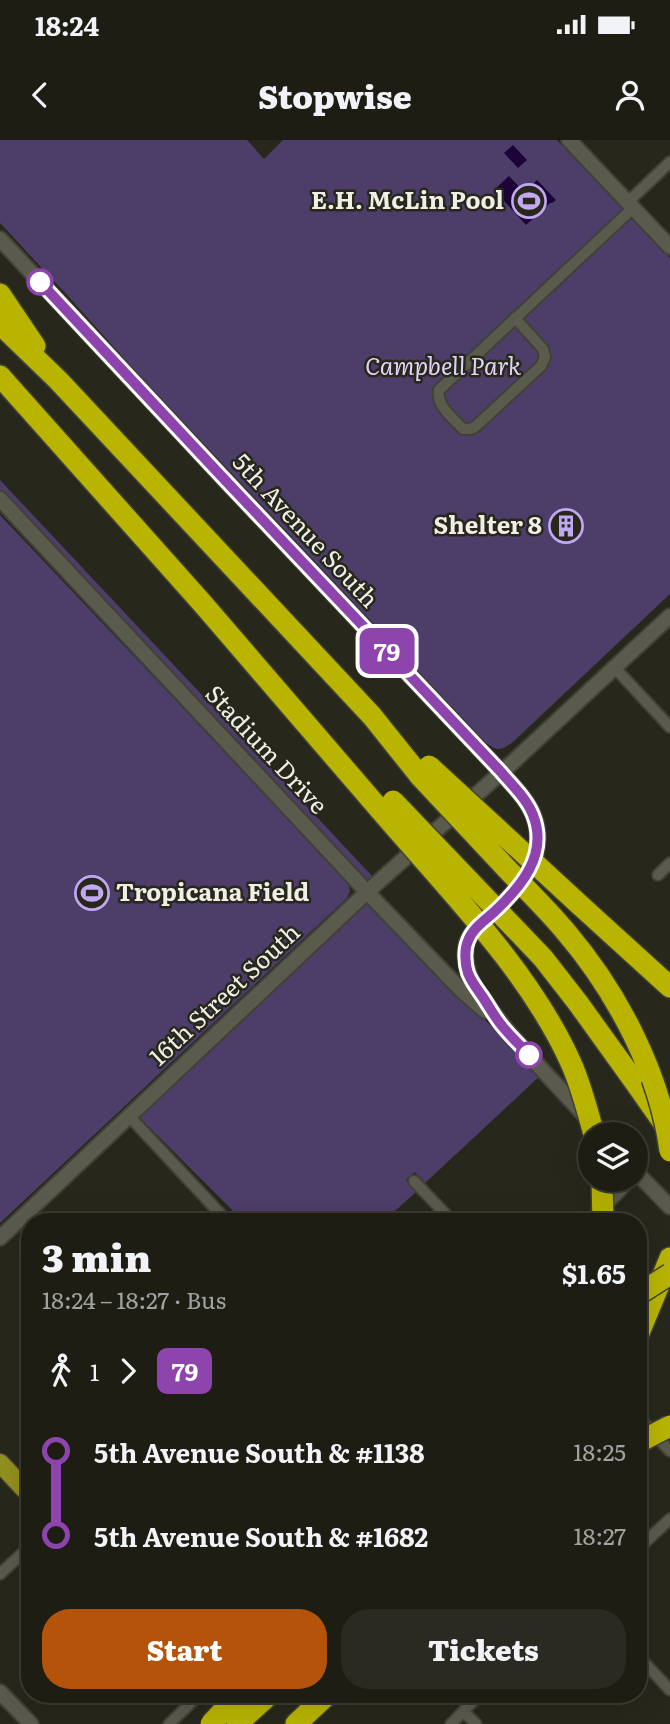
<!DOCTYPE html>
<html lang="en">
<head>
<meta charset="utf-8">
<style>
	:root { --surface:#1d1d14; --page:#2a2a22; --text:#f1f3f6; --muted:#a0a2a0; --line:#3b3b34; --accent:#b45309 }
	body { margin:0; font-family:Literata,serif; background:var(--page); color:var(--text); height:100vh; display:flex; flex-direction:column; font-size:26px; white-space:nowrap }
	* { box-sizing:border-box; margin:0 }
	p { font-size:23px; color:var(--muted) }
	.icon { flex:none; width:38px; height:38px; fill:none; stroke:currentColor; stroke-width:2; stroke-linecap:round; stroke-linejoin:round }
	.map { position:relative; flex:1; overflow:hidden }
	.details { position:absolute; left:21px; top:1073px; width:626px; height:490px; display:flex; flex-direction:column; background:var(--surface); border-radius:28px; box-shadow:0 7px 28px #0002,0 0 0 2px var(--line) }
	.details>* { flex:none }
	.badge { padding:0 14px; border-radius:10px; font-size:24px; line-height:46px }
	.buttons { position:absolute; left:578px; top:982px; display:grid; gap:14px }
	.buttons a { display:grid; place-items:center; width:70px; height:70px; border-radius:50%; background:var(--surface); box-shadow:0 7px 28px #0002,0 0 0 2px var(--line); font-size:35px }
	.map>.badge { position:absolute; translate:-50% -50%; box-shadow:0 0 0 4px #fff }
	.legs { display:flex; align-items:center; gap:10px; height:77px; padding:0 21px; font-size:23px }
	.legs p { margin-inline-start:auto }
	.overview { display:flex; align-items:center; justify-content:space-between; height:119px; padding:0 21px }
	h1 { font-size:38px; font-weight:800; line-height:52px }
	.button { display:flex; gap:14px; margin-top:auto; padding:14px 21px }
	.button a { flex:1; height:80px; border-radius:28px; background:var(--accent); color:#fff; font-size:28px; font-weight:800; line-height:80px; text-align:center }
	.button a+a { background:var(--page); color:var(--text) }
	ul { padding:0 21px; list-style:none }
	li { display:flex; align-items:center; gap:24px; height:84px; font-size:26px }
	li i { display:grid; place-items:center; width:10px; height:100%; margin:0 9px; background:currentColor }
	li i::after { content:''; width:18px; height:18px; margin:-9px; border:5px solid; border-radius:50%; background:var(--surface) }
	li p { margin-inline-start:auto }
	li:first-child i { background:linear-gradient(#0000 50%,currentColor 0) }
	li:last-child i { background:linear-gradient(currentColor 50%,#0000 0) }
	.status { display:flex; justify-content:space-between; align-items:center; height:49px; padding:0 35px; background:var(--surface); direction:ltr }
	.status svg { height:19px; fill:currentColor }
	header { display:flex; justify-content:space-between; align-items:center; height:91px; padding:0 21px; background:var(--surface); font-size:32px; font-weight:800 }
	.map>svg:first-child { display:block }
	.green { fill:#4d3d69 }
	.water { fill:#1e0339 }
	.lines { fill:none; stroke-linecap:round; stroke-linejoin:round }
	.minor-casing { stroke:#414137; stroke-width:14 }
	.tertiary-casing { stroke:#414137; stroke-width:18 }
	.primary-casing { stroke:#414137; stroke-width:21 }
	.motorway-casing { stroke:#414137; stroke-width:24 }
	.minor { stroke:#5a5b4d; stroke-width:10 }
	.tertiary { stroke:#5a5b4d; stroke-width:14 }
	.primary { stroke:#92901f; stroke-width:18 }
	.motorway { stroke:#b8b400; stroke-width:21 }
	.motorway-bridge-casing { stroke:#414137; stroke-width:24; stroke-linecap:butt }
	.motorway-bridge { stroke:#b8b400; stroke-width:21 }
	.line-1-casing { stroke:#fff; stroke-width:16 }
	.line-1 { stroke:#8e44ad; stroke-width:10 }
	.stop-1-dot { fill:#fff; stroke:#8e44ad; stroke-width:3.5 }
	.labels { text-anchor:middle; stroke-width:5; stroke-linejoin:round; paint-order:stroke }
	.poi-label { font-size:24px; font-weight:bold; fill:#efefe7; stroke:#27271b; text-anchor:end }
	.park-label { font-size:24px; font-style:italic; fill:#dfd3f7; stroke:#27271b }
	.street-label { font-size:24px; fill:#efefe7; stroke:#27271b }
</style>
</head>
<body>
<div class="status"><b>18:24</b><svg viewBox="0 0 49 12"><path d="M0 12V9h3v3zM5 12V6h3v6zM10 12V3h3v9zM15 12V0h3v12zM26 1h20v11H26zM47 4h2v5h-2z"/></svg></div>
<header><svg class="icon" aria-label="back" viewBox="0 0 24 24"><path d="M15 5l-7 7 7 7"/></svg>Stopwise<svg class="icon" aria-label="person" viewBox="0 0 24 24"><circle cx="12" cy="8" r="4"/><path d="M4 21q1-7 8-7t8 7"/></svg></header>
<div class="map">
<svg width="670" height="1584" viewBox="0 0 670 1584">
	<rect width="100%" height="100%" fill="#27271b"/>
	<path class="green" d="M0 0H247L264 19 283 0H557L670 118V454L514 601C501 611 497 612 484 601L138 234 67 155 0 83Z
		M0 340 374 738 368 743 0 350Z
		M0 375 348 742 350 751 347 758 0 1083Z
		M367 760 456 854 498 892 540 936 425 1043 415 1032 406 1040 416 1052 384 1081H243L138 976Z"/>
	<path class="water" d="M513 5 527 20 518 28 504 13Z
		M509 36 526 54 535 45 534 43 537 40 556 60 552 63H550L526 85 494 50Z"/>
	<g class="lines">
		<g class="minor-casing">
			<path id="minor" d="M628 62 670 22
				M515 178 543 209 545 217 541 226 475 287 470 289H463C453 278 436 266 439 250L633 68
				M615 528 670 587
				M658 735 670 723
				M129 976 228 1082
				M414 1041 453 1082
				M588 1082 619 1053 630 1040
				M639 1278 670 1311
				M639 1408 670 1379
				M0 1434 30 1406
				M639 1517 670 1550
				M464 1572 476 1584
				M169 1584 200 1554
				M451 1584 480 1554"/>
		</g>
		<g class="tertiary-casing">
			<path id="tertiary" d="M569 0 670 107
				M0 99 225 340 501 632C512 645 526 658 533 674 550 716 519 749 491 774 482 783 471 790 467 802 464 812 466 825 469 834 472 844 479 853 485 861 514 903 552 939 586 977
				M0 359 367 752 461 850 485 871
				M635 1031 670 1067
				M0 1098 367 752 513 622 670 476
				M0 1552 31 1584"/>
		</g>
		<g class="primary-casing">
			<path id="primary" d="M0 1323 30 1355"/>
		</g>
		<g class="motorway-casing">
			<path id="motorway" d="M0 154 35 206
				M0 184 58 240 372 576 420 636
				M0 236 203 464 381 671
				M581 766 670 847
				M632 938 663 982
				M639 1193 670 1118
				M296 1584 328 1554"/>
		</g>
		<use href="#minor" class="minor"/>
		<use href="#tertiary" class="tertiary"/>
		<use href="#primary" class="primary"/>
		<use href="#motorway" class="motorway"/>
		<g class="motorway-bridge-casing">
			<path id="motorway-bridge" d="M429 626 581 766
				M420 636C449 667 478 698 507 729 527 750 548 770 566 792 617 852 660 933 670 1011
				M393 661 543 818 578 863 632 938
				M381 671C446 747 530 831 571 923 581 945 587 970 594 994
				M602 1040 603 1082
				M639 1154 670 1134
				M639 1302 670 1286
				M211 1584 239 1554
				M237 1584 270 1554"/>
		</g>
		<use href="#motorway-bridge" class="motorway-bridge"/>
	</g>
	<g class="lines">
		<g class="line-1-casing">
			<path id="line-1" d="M40 142 225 340 501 632C512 645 527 659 533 675 549 715 520 748 493 773 484 781 472 789 468 801 464 810 465 824 468 833 471 841 477 849 482 856 489 866 495 878 503 887 511 897 521 906 529 915"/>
		</g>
		<use href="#line-1" class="line-1"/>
	</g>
	<defs>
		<g id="stadium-ring" transform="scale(1.75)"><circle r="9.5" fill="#27271b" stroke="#c2a8f3" stroke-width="1.5"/><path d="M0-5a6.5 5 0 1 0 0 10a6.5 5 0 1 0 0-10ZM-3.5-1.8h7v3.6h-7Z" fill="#c2a8f3"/></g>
		<g id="building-ring" transform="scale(1.75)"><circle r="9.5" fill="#27271b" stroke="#c2a8f3" stroke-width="1.5"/><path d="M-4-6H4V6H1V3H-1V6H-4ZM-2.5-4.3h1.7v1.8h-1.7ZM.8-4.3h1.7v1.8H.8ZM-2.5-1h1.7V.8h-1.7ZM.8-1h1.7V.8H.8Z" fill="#c2a8f3"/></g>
	</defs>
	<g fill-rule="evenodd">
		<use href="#stadium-ring" x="529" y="61"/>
		<use href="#building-ring" x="566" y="386"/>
		<use href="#stadium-ring" x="92" y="753"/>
	</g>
	<g class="stop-1-dot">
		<circle cx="40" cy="142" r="12"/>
		<circle cx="529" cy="915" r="12"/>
	</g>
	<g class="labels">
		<g class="poi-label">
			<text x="504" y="69">E.H. McLin Pool</text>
			<text x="542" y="394">Shelter 8</text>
			<text x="116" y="761" text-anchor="start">Tropicana Field</text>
		</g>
		<g class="park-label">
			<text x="443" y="235">Campbell Park</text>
		</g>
		<g class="street-label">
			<text transform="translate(305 391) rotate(47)" y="8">5th Avenue South</text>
			<text transform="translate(266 610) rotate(47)" y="8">Stadium Drive</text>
			<text transform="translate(225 855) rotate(-43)" y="8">16th Street South</text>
		</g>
	</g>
</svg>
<div class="buttons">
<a><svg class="icon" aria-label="layers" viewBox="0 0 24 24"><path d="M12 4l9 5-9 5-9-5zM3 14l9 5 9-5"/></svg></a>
</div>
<b class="badge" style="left:387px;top:511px;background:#8e44ad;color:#fff">79</b>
<section class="details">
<div class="overview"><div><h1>3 min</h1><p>18:24 – 18:27 · Bus</p></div><b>$1.65</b></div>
<div class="legs"><svg class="icon" aria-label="walk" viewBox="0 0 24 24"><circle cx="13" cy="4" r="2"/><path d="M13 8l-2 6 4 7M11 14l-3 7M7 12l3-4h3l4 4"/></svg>1<svg class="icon" aria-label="forward" viewBox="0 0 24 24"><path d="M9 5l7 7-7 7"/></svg><b class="badge" style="background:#8e44ad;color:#fff">79</b></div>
<ul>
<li><i style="color:#8e44ad"></i><b>5th Avenue South &amp; #1138</b><p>18:25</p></li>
<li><i style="color:#8e44ad"></i><b>5th Avenue South &amp; #1682</b><p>18:27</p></li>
</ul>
<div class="button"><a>Start</a><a>Tickets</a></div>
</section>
</div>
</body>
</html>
